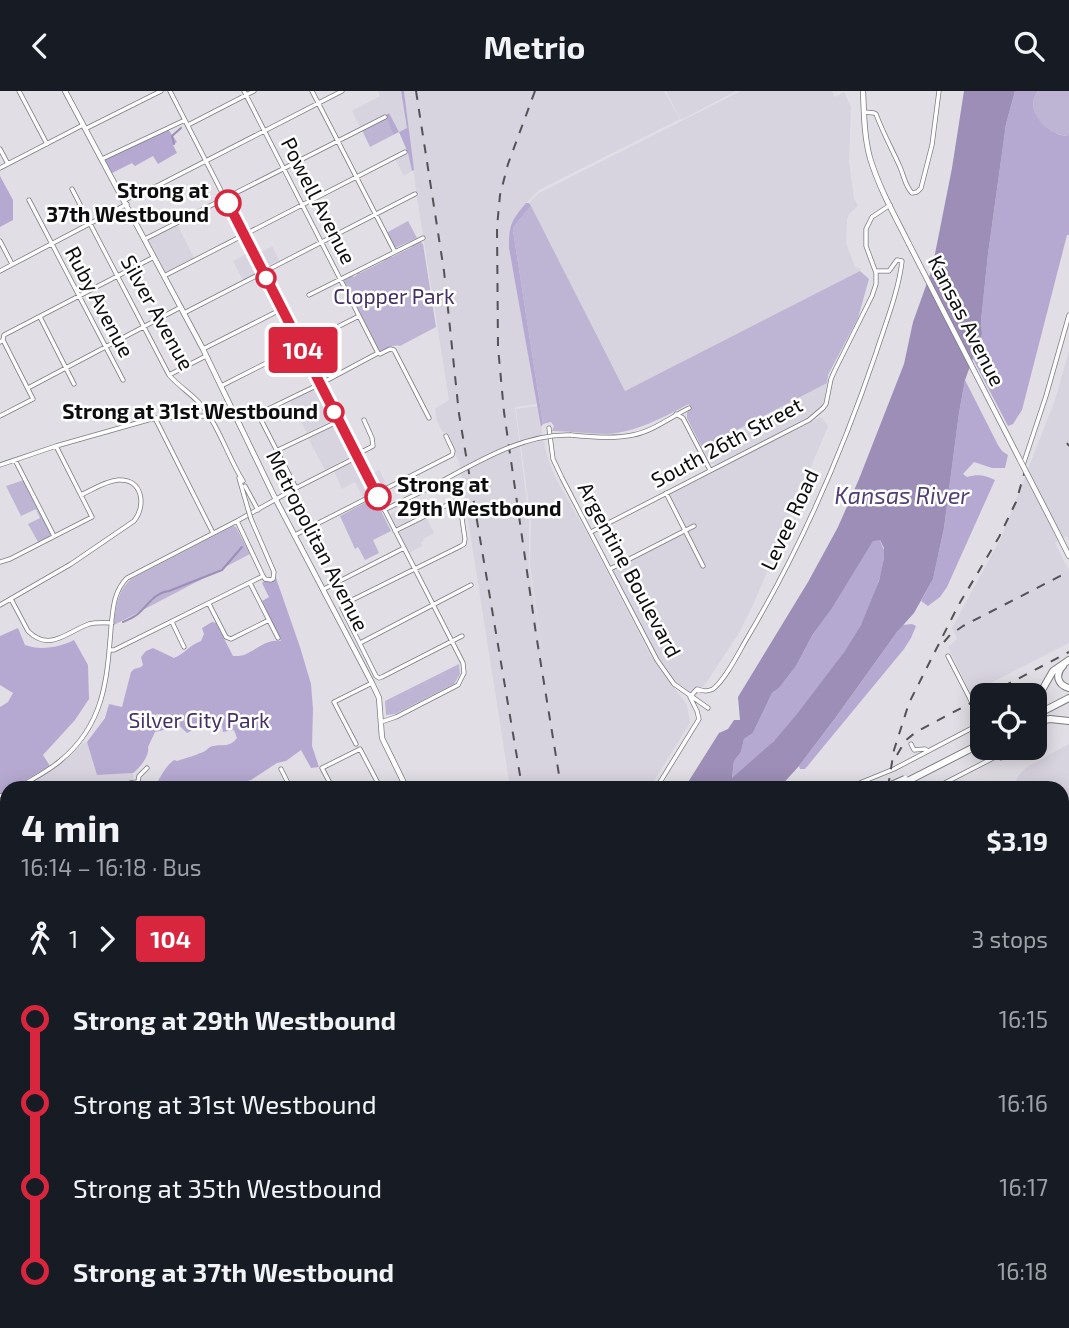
<!DOCTYPE html>
<html lang="en">
<head>
<meta charset="utf-8">
<style>
	:root { --surface:#171b24; --page:#242831; --text:#f1f3f6; --muted:#9ea1a6 }
	body { margin:0; font-family:"Exo 2",sans-serif; background:var(--page); color:var(--text); height:100vh; display:flex; flex-direction:column; font-size:26px; white-space:nowrap }
	* { box-sizing:border-box; margin:0 }
	p { font-size:23px; color:var(--muted) }
	.icon { flex:none; width:38px; height:38px; fill:none; stroke:currentColor; stroke-width:2; stroke-linecap:round; stroke-linejoin:round }
	.map { position:relative; flex:1; overflow:hidden }
	.side { position:absolute; left:0px; top:690px; width:1069px; height:548px; display:flex; flex-direction:column; background:var(--surface); border-radius:21px 21px 0 0; box-shadow:0 4px 18px #0003 }
	.side>* { flex:none }
	.badge { padding:0 14px; border-radius:5px; font-size:24px; line-height:46px }
	.tools { position:absolute; left:970px; top:592px; display:grid; gap:14px }
	.tools a { display:grid; place-items:center; width:77px; height:77px; border-radius:14px; background:var(--surface); box-shadow:0 4px 18px #0003; font-size:35px }
	.map>.badge { position:absolute; translate:-50% -50%; box-shadow:0 0 0 4px #fff }
	.legs { display:flex; align-items:center; gap:10px; height:77px; padding:0 21px; font-size:23px }
	.legs p { margin-inline-start:auto }
	.summary { display:flex; align-items:center; justify-content:space-between; height:119px; padding:0 21px }
	h1 { font-size:38px; font-weight:700; line-height:52px }
	ul { padding:0 21px; list-style:none }
	li { display:flex; align-items:center; gap:24px; height:84px; font-size:26px }
	li i { display:grid; place-items:center; width:10px; height:100%; margin:0 9px; background:currentColor }
	li i::after { content:''; width:18px; height:18px; margin:-9px; border:5px solid; border-radius:50%; background:var(--surface) }
	li p { margin-inline-start:auto }
	li:first-child i { background:linear-gradient(#0000 50%,currentColor 0) }
	li:last-child i { background:linear-gradient(currentColor 50%,#0000 0) }
	header { display:flex; justify-content:space-between; align-items:center; height:91px; padding:0 21px; background:var(--surface); font-size:32px; font-weight:700 }
	.map>svg:first-child { display:block }
	.built { fill:#d7d3df }
	.green { fill:#beb4d3 }
	.forest { fill:#b6a9d1 }
	.water { fill:#9c8eb6; fill-rule:evenodd }
	.lines { fill:none; stroke-linecap:round; stroke-linejoin:round }
	.stream { stroke:#9c8eb6; stroke-width:2 }
	.minor-casing { stroke:#7d7b80; stroke-width:5 }
	.major-casing { stroke:#7d7b80; stroke-width:6 }
	.highway-casing { stroke:#7d7b80; stroke-width:8 }
	.minor { stroke:#fff; stroke-width:3.5 }
	.major { stroke:#fff; stroke-width:4.5 }
	.highway { stroke:#fff; stroke-width:6 }
	.rail { stroke:#535255; stroke-width:2; stroke-dasharray:9 9; stroke-linecap:butt }
	.minor-bridge-casing { stroke:#7d7b80; stroke-width:5; stroke-linecap:butt }
	.major-bridge-casing { stroke:#7d7b80; stroke-width:6; stroke-linecap:butt }
	.highway-bridge-casing { stroke:#7d7b80; stroke-width:8; stroke-linecap:butt }
	.minor-bridge { stroke:#fff; stroke-width:3.5 }
	.major-bridge { stroke:#fff; stroke-width:4.5 }
	.highway-bridge { stroke:#fff; stroke-width:6 }
	.line-1-casing { stroke:#fff; stroke-width:16 }
	.line-1 { stroke:#d7263d; stroke-width:10 }
	.stop-1-dot { fill:#fff; stroke:#d7263d; stroke-width:3.5 }
	.labels { text-anchor:middle; stroke-width:5; stroke-linejoin:round; paint-order:stroke }
	.stop-label { font-size:21px; font-weight:bold; fill:#0d0c0e; stroke:#fff; text-anchor:end }
	.street-label { font-size:21px; fill:#0d0c0e; stroke:#fff }
	.park-label { font-size:21px; fill:#453064; stroke:#fff }
	.water-label { font-size:23px; font-style:italic; fill:#533f74; stroke:#fff }
</style>
</head>
<body>
<header><svg class="icon" aria-label="back" viewBox="0 0 24 24"><path d="M15 5l-7 7 7 7"/></svg>Metrio<svg class="icon" aria-label="search" viewBox="0 0 24 24"><circle cx="10" cy="10" r="6"/><path d="M15 15l6 6"/></svg></header>
<div class="map">
<svg width="1069" height="1237" viewBox="0 0 1069 1237">
	<rect width="100%" height="100%" fill="#e1dfe5"/>
	<path class="built" d="M378 0H401L407 37 399 41 389 22 360 36 352 20 380 5Z
		M404 0H664L680 28 539 99 526 112 509 157 537 313 515 316 529 429V476L545 578 530 474 531 431 516 318 537 315 547 365 555 386 589 446 651 565 687 614 690 632 650 696H510L459 371 447 343 442 340 437 330 435 318 449 309 416 100Z
		M666 0H736L681 29Z
		M741 0H832L835 6 844 1 851 16 849 70 854 108 858 115 849 123 847 129 846 152 855 176 861 178 860 180 625 300 529 112 539 102Z
		M408 62 412 80 404 85 395 68Z
		M177 133 194 167 164 182 147 149Z
		M272 155 279 169 264 177 257 164Z
		M250 161 259 180 243 189 233 170Z
		M1069 260V448L1067 445 1055 452 1069 480V552L971 602 948 556 957 548 952 537 1001 447 1055 309Z
		M827 292 823 314 818 320 813 324 717 373H712L708 371 702 357Z
		M316 296 319 297 334 328 307 342 290 310Z
		M821 326 828 335 753 514 739 542 706 592 695 606 674 589 658 567 614 481V478L687 440 669 404 670 401Z
		M336 332 353 364 325 379 308 347Z
		M353 370 357 371 371 400 370 404 363 407 355 391 342 398 334 380Z
		M379 379 387 395 377 399 370 384Z
		M402 416 410 431 396 436 390 423Z
		M426 426 434 442 423 448 424 450 421 451 422 455 409 462 399 442Z
		M87 651 97 684 133 682 134 696H37L33 690 55 677 70 665 82 653Z
		M1069 653V803L1062 806V696H1014L1018 685 1027 676Z
		M0 769 7 777V959L0 962Z
		M1069 1200V1237H1014L1011 1232 1012 1230H1062V1204Z
		M376 1230H452V1231L442 1237H380Z
		M799 1230H844L848 1237H803Z
		M906 1230H1007L1010 1237H909Z"/>
	<path class="green" d="M1038 0H1069V43L1068 45C1064 44 1060 44 1056 42 1040 36 1025 15 1038 0Z
		M387 26 393 44 370 56 362 39Z
		M531 115 625 300 860 180 869 188 858 227 828 284 827 292 702 357 687 327V321L691 318 689 313C662 327 637 341 607 343 588 343 570 340 552 340L554 335 551 331 543 333 513 139 514 135Z
		M408 130 417 147 395 157 386 142Z
		M419 150 423 153 436 236 400 255C393 253 386 258 380 261L343 188 351 184 354 186 358 183 356 182H360L384 170 382 168 389 165 392 166 412 156 410 154Z
		M24 389 51 442 50 445 38 451 28 433 40 427 36 418 21 425 6 395Z
		M372 408H375L391 440 373 449 379 462 365 469 358 456 355 458 340 425Z
		M233 435 236 436 250 463 114 534C116 515 117 501 131 488Z
		M459 573 460 583 454 593 395 623 386 624 385 610Z
		M0 789 7 790V818L3 817 7 819 2 822H0Z
		M0 877C7 890 11 904 1 916L7 911V921L0 928Z"/>
	<path class="forest" d="M401 0H404L414 79 412 80 408 62 399 41 393 44 386 24 389 22 399 41 407 37Z
		M1015 0H1038C1025 15 1040 35 1056 42 1059 44 1063 44 1067 45L1069 43V144H1067L1022 319 1013 333 1008 335 973 268 982 243 981 230 988 163 1006 33Z
		M168 38 177 51 173 54 177 62 158 73 153 65 135 75 132 72 112 82 105 69 106 68Z
		M0 85 13 109V129L0 136Z
		M526 112H529L531 115 514 135 513 139 543 333 541 336 509 157C509 134 511 130 526 112Z
		M965 289 998 354 1002 360 1008 364 1005 377H992L974 371 963 383 967 386C978 383 985 384 995 389L947 496 940 506 928 515 921 510 933 488 944 437 959 322Z
		M873 449H880C881 453 883 456 884 459 886 476 869 521 860 536 839 574 805 616 776 648 762 662 746 675 732 688L734 670 741 661 744 648 753 642 772 602 779 597 796 575 813 543 831 519Z
		M276 487 300 556 311 593 313 618 312 655 319 676 311 677 301 659 286 670 277 672 251 689 228 696H154C161 687 164 676 174 669L177 670C186 667 197 664 205 660 207 659 208 657 210 656 219 652 229 658 237 647L234 639 223 641 222 634C209 628 198 636 187 642L170 626 157 623 154 626 157 632 163 631 165 626H167L177 636 155 641 148 656C150 664 140 677 133 682L97 684 87 651 105 627 109 613 122 616 131 581 134 578 141 576 143 574 141 566 146 560 153 557 174 567C184 563 190 554 201 550L204 543 202 537 212 531 216 532 233 565C237 565 243 565 246 563 259 557 266 548 281 550L262 510 269 506 262 492 266 489 270 491Z
		M912 533 916 535 911 547 904 558 805 678H800L799 675 836 626 897 541 903 534Z
		M18 537 25 554C41 560 60 556 74 549L88 574 89 608 75 629 43 664 50 675 14 696H7V700L0 703V616L8 611 13 602 0 594V545Z
		M0 713 7 717V777L0 769Z
		M0 1191 4 1199 7 1197V1230H13L7 1237H0Z
		M547 1230H597L601 1237H553Z
		M731 1230H769L772 1237H736Z
		M844 1230H899L903 1237H848Z"/>
	<path class="water" d="M964 0H1015L1006 33 988 163 981 230 982 243 965 289 959 322 944 437 933 488 914 522 897 541 836 626 799 675 780 696H685L719 642 728 638 734 629H740L738 606 808 491 838 436 859 388 904 273 913 231 932 178 952 77ZM880 449 884 457V467L879 490 861 534 845 560 797 623 774 650 732 687 734 670 741 661 744 648 753 642 772 602 779 597 796 575 813 543 831 519 873 450Z
		M677 1230H727L730 1237H680Z"/>
	<g class="lines">
		<path class="stream" d="M174 53 172 45 181 37
			M123 531C129 528 135 526 139 522 149 513 154 502 169 500L222 479 242 456"/>
		<g class="minor-casing">
			<path id="minor" d="M19 0 47 53
				M170 0 463 572 464 582 458 594 396 626 381 631
				M244 0 378 262
				M312 0 395 161
				M864 21 874 22 876 23C883 42 892 58 900 76 904 85 905 95 912 102L917 101 921 97 932 54 939 0
				M188 34 254 0
				M85 38 161 0
				M0 58 8 73
				M102 68 185 29
				M0 77 83 34
				M72 98 169 284C180 297 197 306 206 320 221 341 229 368 243 390
				M29 109 123 289
				M125 109 146 98 157 95 342 0
				M145 148 385 26
				M0 150 12 173
				M0 180 127 113
				M164 185 405 61
				M309 204 423 147
				M184 222 415 103
				M40 226 74 293
				M0 251 3 249 4 244 154 166
				M203 258 282 218
				M169 284 206 265
				M221 295 359 225
				M28 297 181 216
				M258 323 296 397
				M676 323 683 327 710 379
				M0 325 33 308 3 249
				M155 327 213 442
				M549 337 553 368 562 387 657 569 674 593 708 617
				M571 344C591 346 613 348 633 344 653 340 671 326 689 317
				M278 359 339 330
				M356 364 373 355 372 347 364 329
				M15 369 54 445
				M0 374 56 355 155 327 258 323 320 293 378 262 380 263 390 258 394 259 429 327
				M1023 374 1046 305 1069 224
				M239 387 248 418
				M245 395 258 419
				M666 402 703 475
				M384 419 421 401
				M237 430 263 485 265 488 271 489 273 488 274 481 251 428
				M395 440 453 411H458L460 414 465 448 464 453 461 455 344 513 342 517 376 585 379 587 382 586 462 545
				M591 441 809 329 823 317 826 313 831 288 835 279 872 205 876 193V182L866 155V138L872 126 890 114
				M295 444 452 364 453 360 446 345
				M0 471 10 468 92 426 56 355
				M610 478 694 435
				M250 492 278 547
				M324 498 404 457
				M11 508 28 540C50 562 68 540 89 533 97 531 104 532 112 532
				M209 513 226 546 231 548 269 529
				M0 514 71 473 134 430C147 414 142 387 118 389 105 390 92 399 81 404
				M172 531 184 556
				M360 552 471 494
				M109 559H114L263 485
				M948 565 982 631
				M356 653 334 611 372 592
				M911 653 914 659 925 658 928 660
				M995 656 1001 667
				M281 678 290 696
				M19 696C33 688 48 680 60 670 104 634 107 590 111 537 113 519 113 501 127 487L237 430 296 397 357 366
				M124 696 130 692 137 691
				M137 696 139 685 147 677
				M332 696 322 677 360 658 380 696
				M657 696 699 628 697 620 690 606 697 598C703 600 707 601 713 598 725 589 738 563 746 549 800 459 842 362 876 262 885 234 899 199 902 170L897 169 889 180H876
				M852 696 862 691 894 678 976 635H982
				M937 696 999 664
				M0 705 7 703
				M1062 789 1069 802
				M1062 809 1069 806
				M1062 853 1069 849
				M1062 901 1069 897
				M1062 945 1069 948
				M0 964 7 961
				M1062 993 1069 997
				M1062 1004 1069 1001
				M0 1020 7 1033
				M1062 1054 1069 1051
				M1062 1105 1069 1102
				M1062 1156 1069 1152
				M0 1161 7 1157
				M1062 1172 1069 1186
				M1062 1202 1069 1199
				M108 1230 111 1237
				M206 1230 210 1237
				M305 1230 309 1237
				M374 1230 378 1237
				M500 1230 503 1237
				M601 1230 604 1237
				M795 1230 798 1237
				M1009 1230 1012 1237
				M134 1237 148 1230
				M231 1237 243 1230
				M338 1237 351 1230
				M445 1237 459 1230"/>
		</g>
		<g class="major-casing">
			<path id="major" d="M65 0 203 258 276 409 372 592 379 607 382 647 406 696
				M863 0C864 22 864 45 870 67 879 97 895 125 909 153
				M1057 441 1069 465
				M0 1130 7 1131
				M640 1230 644 1237"/>
		</g>
		<g class="highway-casing">
			<path id="highway" d="M1063 575C1055 583 1057 594 1069 597
				M1034 613 1053 580 1069 569
				M1034 625 1069 607
				M1034 631 1050 628 1069 630
				M896 696 982 652
				M16 1237 24 1230
				M43 1237 53 1230
				M87 1237 100 1230"/>
		</g>
		<use href="#minor" class="minor"/>
		<use href="#major" class="major"/>
		<use href="#highway" class="highway"/>
		<path class="rail" d="M416 0 444 180 459 323 522 696
			M535 0 508 73 500 104 497 136 498 256 504 321 536 543 561 696
			M1067 352 1069 355
			M944 551 950 544 963 535 1066 482
			M987 604 1069 561
			M897 664 905 650 916 641 982 606
			M888 696 894 659 909 612 958 515 999 446 1016 411 1027 373
			M1062 732 1069 735
			M653 1230 657 1237
			M926 1230 931 1237"/>
		<g class="minor-bridge-casing">
			<path id="minor-bridge" d="M421 401C467 378 518 342 571 344
				M248 418 251 428"/>
		</g>
		<g class="major-bridge-casing">
			<path id="major-bridge" d="M909 153 1057 441"/>
		</g>
		<g class="highway-bridge-casing">
			<path id="highway-bridge" d="M887 696 905 688"/>
		</g>
		<use href="#minor-bridge" class="minor-bridge"/>
		<use href="#major-bridge" class="major-bridge"/>
		<use href="#highway-bridge" class="highway-bridge"/>
	</g>
	<g class="lines">
		<g class="line-1-casing">
			<path id="line-1" d="M228 112 378 406"/>
		</g>
		<use href="#line-1" class="line-1"/>
	</g>
	<g class="stop-1-dot">
		<circle cx="228" cy="112" r="12"/>
		<circle cx="266" cy="187" r="9"/>
		<circle cx="334" cy="321" r="9"/>
		<circle cx="378" cy="406" r="12"/>
	</g>
	<g class="labels">
		<g class="stop-label">
			<text x="209" y="107">Strong at<tspan x="209" dy="24">37th Westbound</tspan></text>
			<text x="318" y="328">Strong at 31st Westbound</text>
			<text x="397" y="401" text-anchor="start">Strong at<tspan x="397" dy="24">29th Westbound</tspan></text>
		</g>
		<g class="street-label">
			<text transform="translate(318 110) rotate(63)" y="7">Powell Avenue</text>
			<text transform="translate(99 211) rotate(62)" y="7">Ruby Avenue</text>
			<text transform="translate(157 222) rotate(61)" y="7">Silver Avenue</text>
			<text transform="translate(966 230) rotate(63)" y="7">Kansas Avenue</text>
			<text transform="translate(727 352) rotate(-28)" y="7">South 26th Street</text>
			<text transform="translate(790 429) rotate(-65)" y="7">Levee Road</text>
			<text transform="translate(317 450) rotate(63)" y="7">Metropolitan Avenue</text>
			<text transform="translate(629 479) rotate(62)" y="7">Argentine Boulevard</text>
		</g>
		<g class="park-label">
			<text x="394" y="213">Clopper Park</text>
			<text x="199" y="637">Silver City Park</text>
		</g>
		<g class="water-label">
			<text x="902" y="413">Kansas River</text>
		</g>
	</g>
</svg>
<div class="tools">
<a><svg class="icon" aria-label="locate" viewBox="0 0 24 24"><circle cx="12" cy="12" r="6"/><path d="M12 2v4M12 18v4M2 12h4M18 12h4"/></svg></a>
</div>
<b class="badge" style="left:303px;top:259px;background:#d7263d;color:#fff">104</b>
<section class="side">
<div class="summary"><div><h1>4 min</h1><p>16:14 – 16:18 · Bus</p></div><b>$3.19</b></div>
<div class="legs"><svg class="icon" aria-label="walk" viewBox="0 0 24 24"><circle cx="13" cy="4" r="2"/><path d="M13 8l-2 6 4 7M11 14l-3 7M7 12l3-4h3l4 4"/></svg>1<svg class="icon" aria-label="forward" viewBox="0 0 24 24"><path d="M9 5l7 7-7 7"/></svg><b class="badge" style="background:#d7263d;color:#fff">104</b><p>3 stops</p></div>
<ul>
<li><i style="color:#d7263d"></i><b>Strong at 29th Westbound</b><p>16:15</p></li>
<li><i style="color:#d7263d"></i><span>Strong at 31st Westbound</span><p>16:16</p></li>
<li><i style="color:#d7263d"></i><span>Strong at 35th Westbound</span><p>16:17</p></li>
<li><i style="color:#d7263d"></i><b>Strong at 37th Westbound</b><p>16:18</p></li>
</ul>
</section>
</div>
</body>
</html>
